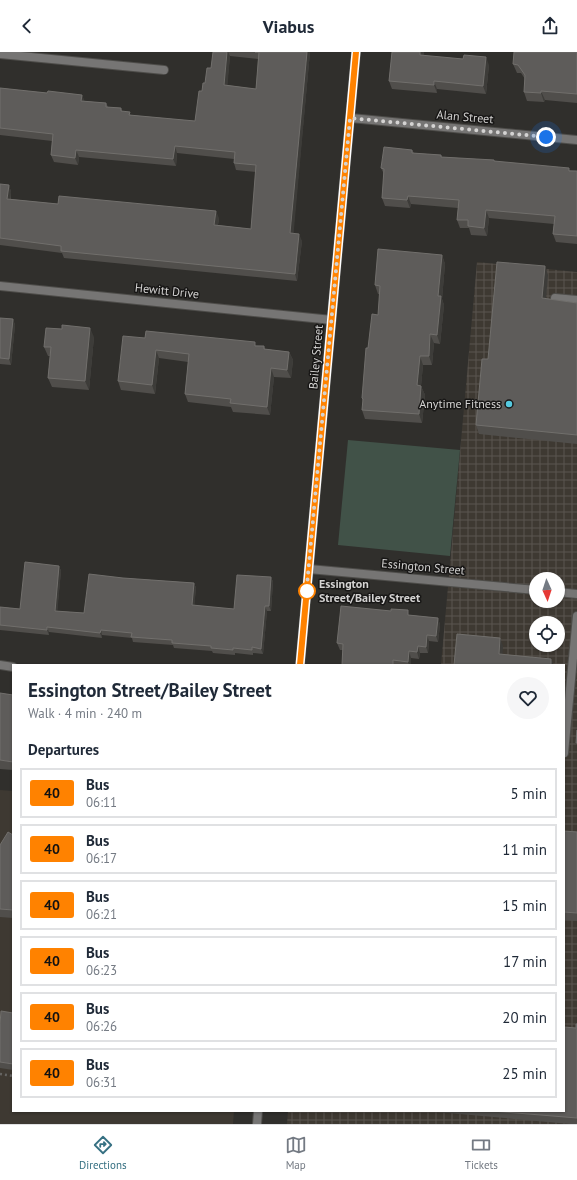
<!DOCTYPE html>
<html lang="en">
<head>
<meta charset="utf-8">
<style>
	:root { --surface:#fff; --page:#f6f6f7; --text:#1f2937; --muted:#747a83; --line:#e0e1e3; --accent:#377183 }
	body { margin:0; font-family:"PT Sans",sans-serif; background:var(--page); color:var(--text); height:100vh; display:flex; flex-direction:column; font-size:15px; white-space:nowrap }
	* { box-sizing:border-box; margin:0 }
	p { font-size:13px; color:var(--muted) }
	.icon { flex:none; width:22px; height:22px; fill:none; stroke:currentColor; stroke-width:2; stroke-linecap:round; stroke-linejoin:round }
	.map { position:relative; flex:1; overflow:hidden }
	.side { position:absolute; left:12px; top:612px; width:553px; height:448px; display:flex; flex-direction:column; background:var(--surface); border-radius:0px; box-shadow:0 1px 3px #0004 }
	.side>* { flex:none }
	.badge { padding:0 8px; border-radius:3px; font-size:14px; line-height:26px }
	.needle { width:26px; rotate:177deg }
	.controls { position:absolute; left:529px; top:520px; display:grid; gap:8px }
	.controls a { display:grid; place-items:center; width:36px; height:36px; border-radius:50%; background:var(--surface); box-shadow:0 1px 3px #0004; font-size:20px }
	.you { position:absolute; width:20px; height:20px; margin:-10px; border:3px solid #fff; border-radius:50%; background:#1a73e8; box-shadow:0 0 0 6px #1a73e833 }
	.map>.badge { position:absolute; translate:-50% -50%; box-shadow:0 0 0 2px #fff }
	h2 { padding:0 16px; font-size:15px; line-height:36px }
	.round { display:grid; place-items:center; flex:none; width:42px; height:42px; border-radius:21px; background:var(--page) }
	.summary { display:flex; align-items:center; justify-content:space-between; height:68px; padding:0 16px }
	h1 { font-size:19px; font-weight:700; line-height:30px }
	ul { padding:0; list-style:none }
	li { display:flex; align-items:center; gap:12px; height:50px; margin:0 8px 6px; padding:0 8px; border:2px solid var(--line); border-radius:0px }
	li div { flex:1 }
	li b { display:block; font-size:15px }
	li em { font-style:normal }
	li .badge { min-width:44px; font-weight:700; text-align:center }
	header { display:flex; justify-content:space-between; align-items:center; height:52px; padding:0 16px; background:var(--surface); font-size:18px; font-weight:700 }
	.menu { display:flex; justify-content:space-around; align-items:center; height:56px; border-top:1px solid var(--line); background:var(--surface); font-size:11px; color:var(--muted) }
	.menu a { display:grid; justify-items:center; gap:2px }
	.menu .current { color:var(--accent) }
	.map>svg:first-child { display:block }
	.built { fill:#3e3932 }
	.industrial { fill:url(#industrial-grid); fill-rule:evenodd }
	.green { fill:#415248 }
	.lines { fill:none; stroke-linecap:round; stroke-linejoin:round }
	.service-casing { stroke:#4e4d4a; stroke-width:10 }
	.minor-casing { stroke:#4e4d4a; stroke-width:10 }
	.path { stroke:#666563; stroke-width:2.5; stroke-dasharray:2 3; stroke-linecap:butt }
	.service { stroke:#767574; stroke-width:8 }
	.minor { stroke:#767574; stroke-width:8 }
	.wall { fill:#504e4b; fill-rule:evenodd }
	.shaded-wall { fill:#3d3c39 }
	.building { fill:#5e5c5a; stroke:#716f6c }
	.line-casing { stroke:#fff; stroke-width:9 }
	.line { stroke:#ff8200; stroke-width:6 }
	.walk { stroke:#d4d3d2; stroke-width:4; stroke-dasharray:0 7.2 }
	.poi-dot { fill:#55cae0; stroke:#181716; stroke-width:1.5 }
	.stop-dot { fill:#fff; stroke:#ff8200; stroke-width:2 }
	.labels { text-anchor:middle; stroke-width:3; stroke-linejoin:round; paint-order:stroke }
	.street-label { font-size:12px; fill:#d4d3d2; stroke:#181716 }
	.poi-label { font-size:12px; fill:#d4d3d2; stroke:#181716; text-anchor:end }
	.stop-label { font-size:12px; font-weight:bold; fill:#d4d3d2; stroke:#181716; text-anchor:start }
</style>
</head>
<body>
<header><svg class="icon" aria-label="back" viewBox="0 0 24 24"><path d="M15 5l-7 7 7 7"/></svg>Viabus<svg class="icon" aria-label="share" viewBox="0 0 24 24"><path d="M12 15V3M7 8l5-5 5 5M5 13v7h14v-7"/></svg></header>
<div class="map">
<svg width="577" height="1072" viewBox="0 0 577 1072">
	<defs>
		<pattern id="industrial-grid" width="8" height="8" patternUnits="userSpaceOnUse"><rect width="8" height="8" fill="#3e3932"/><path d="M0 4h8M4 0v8" fill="none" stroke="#59554f"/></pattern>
	</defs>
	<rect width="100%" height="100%" fill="#302f2c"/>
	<path class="built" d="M0 738 13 739V1059H234L233 1072H0Z"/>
	<path class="industrial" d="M477 210 577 220V1072H287L288 1059H564V613H441ZM536 527H558V549H536ZM536 571H558V593H536Z"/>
	<path class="green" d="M348 388 460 398 450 504 338 493Z"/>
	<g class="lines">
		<g class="service-casing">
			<path id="service" d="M555 246 577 248
				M564 701 577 564"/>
		</g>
		<g class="minor-casing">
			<path id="minor" d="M0 2 164 18
				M351 66 577 88
				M0 234 332 268
				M309 517 536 538
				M558 540 577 542
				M0 613 13 615
				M300 613 356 0
				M257 1072 258 1059"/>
		</g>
		<path class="path" d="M0 1022 13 1024"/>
		<use href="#service" class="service"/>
		<use href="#minor" class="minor"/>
	</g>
	<path class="wall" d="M213 0H310L293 181 302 189 297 229 64 206 62 201 0 193V132L9 133 11 140V147L58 152 219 166 218 173 251 177 256 120 236 118 234 111V107L177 101 176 114 79 105 78 113 54 110 51 103 52 89 0 83V36L47 41 82 43 84 49 106 51 108 55 121 56 122 59 131 63 195 69 202 39 211 16ZM230 4 258 7 256 37 227 33Z
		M392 0H424L423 4 489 13 486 42 437 37V41L392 37 389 29Z
		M571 0H577V51L545 48 544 50 527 49 524 40 525 27 521 21H517L513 12Z
		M412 98 414 101 441 103 442 105 494 108V109L577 119V192L556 190 553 182 554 172 489 166 487 184 471 183 469 176H460L457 168 458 156 411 152 410 156 385 154 382 146 384 122 381 116Z
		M442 203 445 212 442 247 444 253 440 292 434 291 432 313H423L421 334 425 343 422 371 365 367 362 358 363 350 362 346 368 296 378 263 380 242H378L375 233Z
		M545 214 548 223 546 247 577 251V392L479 382 476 373 488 307Z
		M0 266 13 267 15 273 11 313 0 312Z
		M94 285 89 338 52 335 48 326 50 304H48L44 295Z
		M145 286 264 294 265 297 289 300 293 308 291 326 274 325 270 363 233 360 231 355 188 350 185 342 188 310 159 306 155 342 121 338 118 329Z
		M59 514 61 519 57 559 84 561 123 526 194 531 196 536 194 554 234 557 271 525 273 530 271 559H267L263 602 253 601V603L235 601V603L213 601 212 599 174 596 173 593 133 590 132 586 102 583V586L49 580V583L0 578V555L20 557Z
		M410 563 438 566 440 573 438 590 429 589 428 601H420L419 607 411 606V613H342L343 598H340L337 591Z
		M0 641 13 643V718L0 717Z
		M564 779 577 780V869L564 868Z
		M13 783V866L0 865V793Z
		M13 961V1018L0 1016V972Z
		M577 972V1072H570L437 1060V1059H564L576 976Z"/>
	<path class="shaded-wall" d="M227 0H228L230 4 227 40 224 33Z
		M307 0H310L293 188 290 181Z
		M420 0H424L422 11 420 3Z
		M486 5 489 13 486 42 483 34Z
		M434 29 437 37V41L434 33Z
		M541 39 545 48 544 50 541 41Z
		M82 43 85 50 81 49Z
		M175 94 177 101 176 114 173 107Z
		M76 98 79 105 78 113 75 106Z
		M9 133 11 140 10 154 7 147Z
		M408 144 411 152 410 156 407 148Z
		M486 158 489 166 487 184 484 176Z
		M216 159 219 166 217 180 214 173Z
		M299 182 302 189 297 229 295 222Z
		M442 203 445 212 442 247 444 253 440 292 437 283 438 244Z
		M545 214 548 223 545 256 542 246Z
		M13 267 15 273 11 313 9 307Z
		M90 276 94 285 89 338 85 329Z
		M430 282 434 291 432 313 429 304Z
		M156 298 159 306 155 342 152 333Z
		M289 300 293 308 291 326 287 318Z
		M420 304 423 313 421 334 425 343 422 371 419 362 417 333Z
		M271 316 274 325 270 363 267 355Z
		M59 514 61 519 57 564 55 559Z
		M271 525 273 530 271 559 269 554Z
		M194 531 196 536 194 558 192 553Z
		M265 554 267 559 263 602 261 597Z
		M438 566 440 573 438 590 436 584Z
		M47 575 49 580V583L47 578Z
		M101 578 102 583V586L100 581Z
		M427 583 429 589 428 601 426 595Z
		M500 586 503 594 502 610 499 602Z
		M418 594 420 601 419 607 417 600Z
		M409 599 411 606V613H409L408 610Z
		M551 607 554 613H551Z"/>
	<path class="building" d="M213 0H227L224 33 256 37 259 0H255H307L290 181 299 182 295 222 61 199V194L0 186V132L9 133 7 147 58 152 59 144 216 159 214 173 251 177 256 113 234 111 235 100 175 94 173 107 76 98 75 106 51 103 53 82 0 76V36L47 41 48 39 82 43 81 49 106 51V55L121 56V59L130 60 129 63 195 69 199 39H202L203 31H205L207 16H211Z
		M392 0H420V3L463 7 464 3 486 5 483 34 434 29V33L389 29Z
		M514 0H577V42L541 39V41L524 40 525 23 518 13 513 12Z
		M384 95 412 98V101L441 103V105L494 108V109L569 116V119H577V184L553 182 555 164 486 158 484 176 468 174V168H457L459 148 408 144 407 148 382 146 384 117 381 116Z
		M378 197 442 203 438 244H441L437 283 430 282 429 304H420L417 333 421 334 419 362 362 358 363 347 362 346 366 296H368L372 262 378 263 380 234 375 233Z
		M497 210 545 214 542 246 577 251V383L476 373 482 307H488Z
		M0 266 13 267 9 307 0 306Z
		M62 273 90 276 85 329 48 326 51 295H44L46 276 62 277Z
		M146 279 255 290V294H264V297L289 300 287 318 271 316 267 355 230 351 231 347 185 342 189 302 156 298 152 333 118 329 123 284 145 286Z
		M25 510 59 514 55 559 84 561 89 522 123 526 194 531 192 553 234 557 237 523 271 525 269 554H265L261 597 252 595V598L233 596V598L211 596V594L172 591V588L131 585 132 581 101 578 100 581 47 575V578L0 573V555L20 557Z
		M341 554 391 559V557L408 558V563L438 566 436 584 427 583 426 595 418 594 417 600 409 599 408 610 393 608V613H342L343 592 337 591Z
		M457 582 500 586 499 602 551 607V613H454Z
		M0 641 13 643V710L0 708Z
		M577 678V691H576Z
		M564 779 577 780V861L564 860Z
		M8 780 13 783V858L0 857V793Z
		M1 959 13 961V1012L0 1010V972Z
		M576 972H577V1066L492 1059H564V975L576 976Z"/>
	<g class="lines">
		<g class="line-casing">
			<path id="line" d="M300 613 356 0"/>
		</g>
		<use href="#line" class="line"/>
		<path class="walk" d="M307 539 306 544 350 66 546 85"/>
	</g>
	<circle class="poi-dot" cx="509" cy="352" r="4"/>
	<circle class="stop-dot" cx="307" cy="539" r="8"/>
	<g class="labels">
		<g class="street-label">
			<text transform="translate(465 65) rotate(5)" y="4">Alan Street</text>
			<text transform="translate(167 239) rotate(6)" y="4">Hewitt Drive</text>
			<text transform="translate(316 305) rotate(-85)" y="4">Bailey Street</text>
			<text transform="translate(423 515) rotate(5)" y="4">Essington Street</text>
		</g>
		<g class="poi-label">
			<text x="501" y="356">Anytime Fitness</text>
		</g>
		<g class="stop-label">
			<text x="319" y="536">Essington<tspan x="319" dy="14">Street/Bailey Street</tspan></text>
		</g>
	</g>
</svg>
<div class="controls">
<a><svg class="needle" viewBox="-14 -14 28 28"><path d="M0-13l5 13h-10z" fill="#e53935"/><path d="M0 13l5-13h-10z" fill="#747a83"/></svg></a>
<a><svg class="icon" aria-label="locate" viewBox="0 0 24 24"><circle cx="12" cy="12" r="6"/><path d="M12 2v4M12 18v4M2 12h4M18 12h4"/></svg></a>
</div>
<div class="you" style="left:546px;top:85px"></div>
<section class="side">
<div class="summary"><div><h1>Essington Street/Bailey Street</h1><p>Walk · 4 min · 240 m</p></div><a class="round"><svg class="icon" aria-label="heart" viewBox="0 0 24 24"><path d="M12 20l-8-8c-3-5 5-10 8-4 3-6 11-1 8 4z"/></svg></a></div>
<h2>Departures</h2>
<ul>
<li><span class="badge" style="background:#ff8200;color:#111">40</span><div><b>Bus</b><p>06:11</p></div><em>5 min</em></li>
<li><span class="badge" style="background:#ff8200;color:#111">40</span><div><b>Bus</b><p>06:17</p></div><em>11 min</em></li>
<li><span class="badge" style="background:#ff8200;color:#111">40</span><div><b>Bus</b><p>06:21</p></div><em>15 min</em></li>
<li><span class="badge" style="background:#ff8200;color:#111">40</span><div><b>Bus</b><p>06:23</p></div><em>17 min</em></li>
<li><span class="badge" style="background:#ff8200;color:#111">40</span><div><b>Bus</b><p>06:26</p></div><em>20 min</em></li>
<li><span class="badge" style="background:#ff8200;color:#111">40</span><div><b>Bus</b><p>06:31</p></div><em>25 min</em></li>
</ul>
</section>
</div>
<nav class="menu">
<a class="current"><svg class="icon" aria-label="directions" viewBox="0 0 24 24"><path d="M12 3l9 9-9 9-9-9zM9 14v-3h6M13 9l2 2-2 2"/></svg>Directions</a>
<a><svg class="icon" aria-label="map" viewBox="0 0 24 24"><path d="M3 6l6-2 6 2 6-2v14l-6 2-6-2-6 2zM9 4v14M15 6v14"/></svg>Map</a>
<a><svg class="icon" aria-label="tickets" viewBox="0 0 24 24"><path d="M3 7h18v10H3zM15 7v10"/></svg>Tickets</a>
</nav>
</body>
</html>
